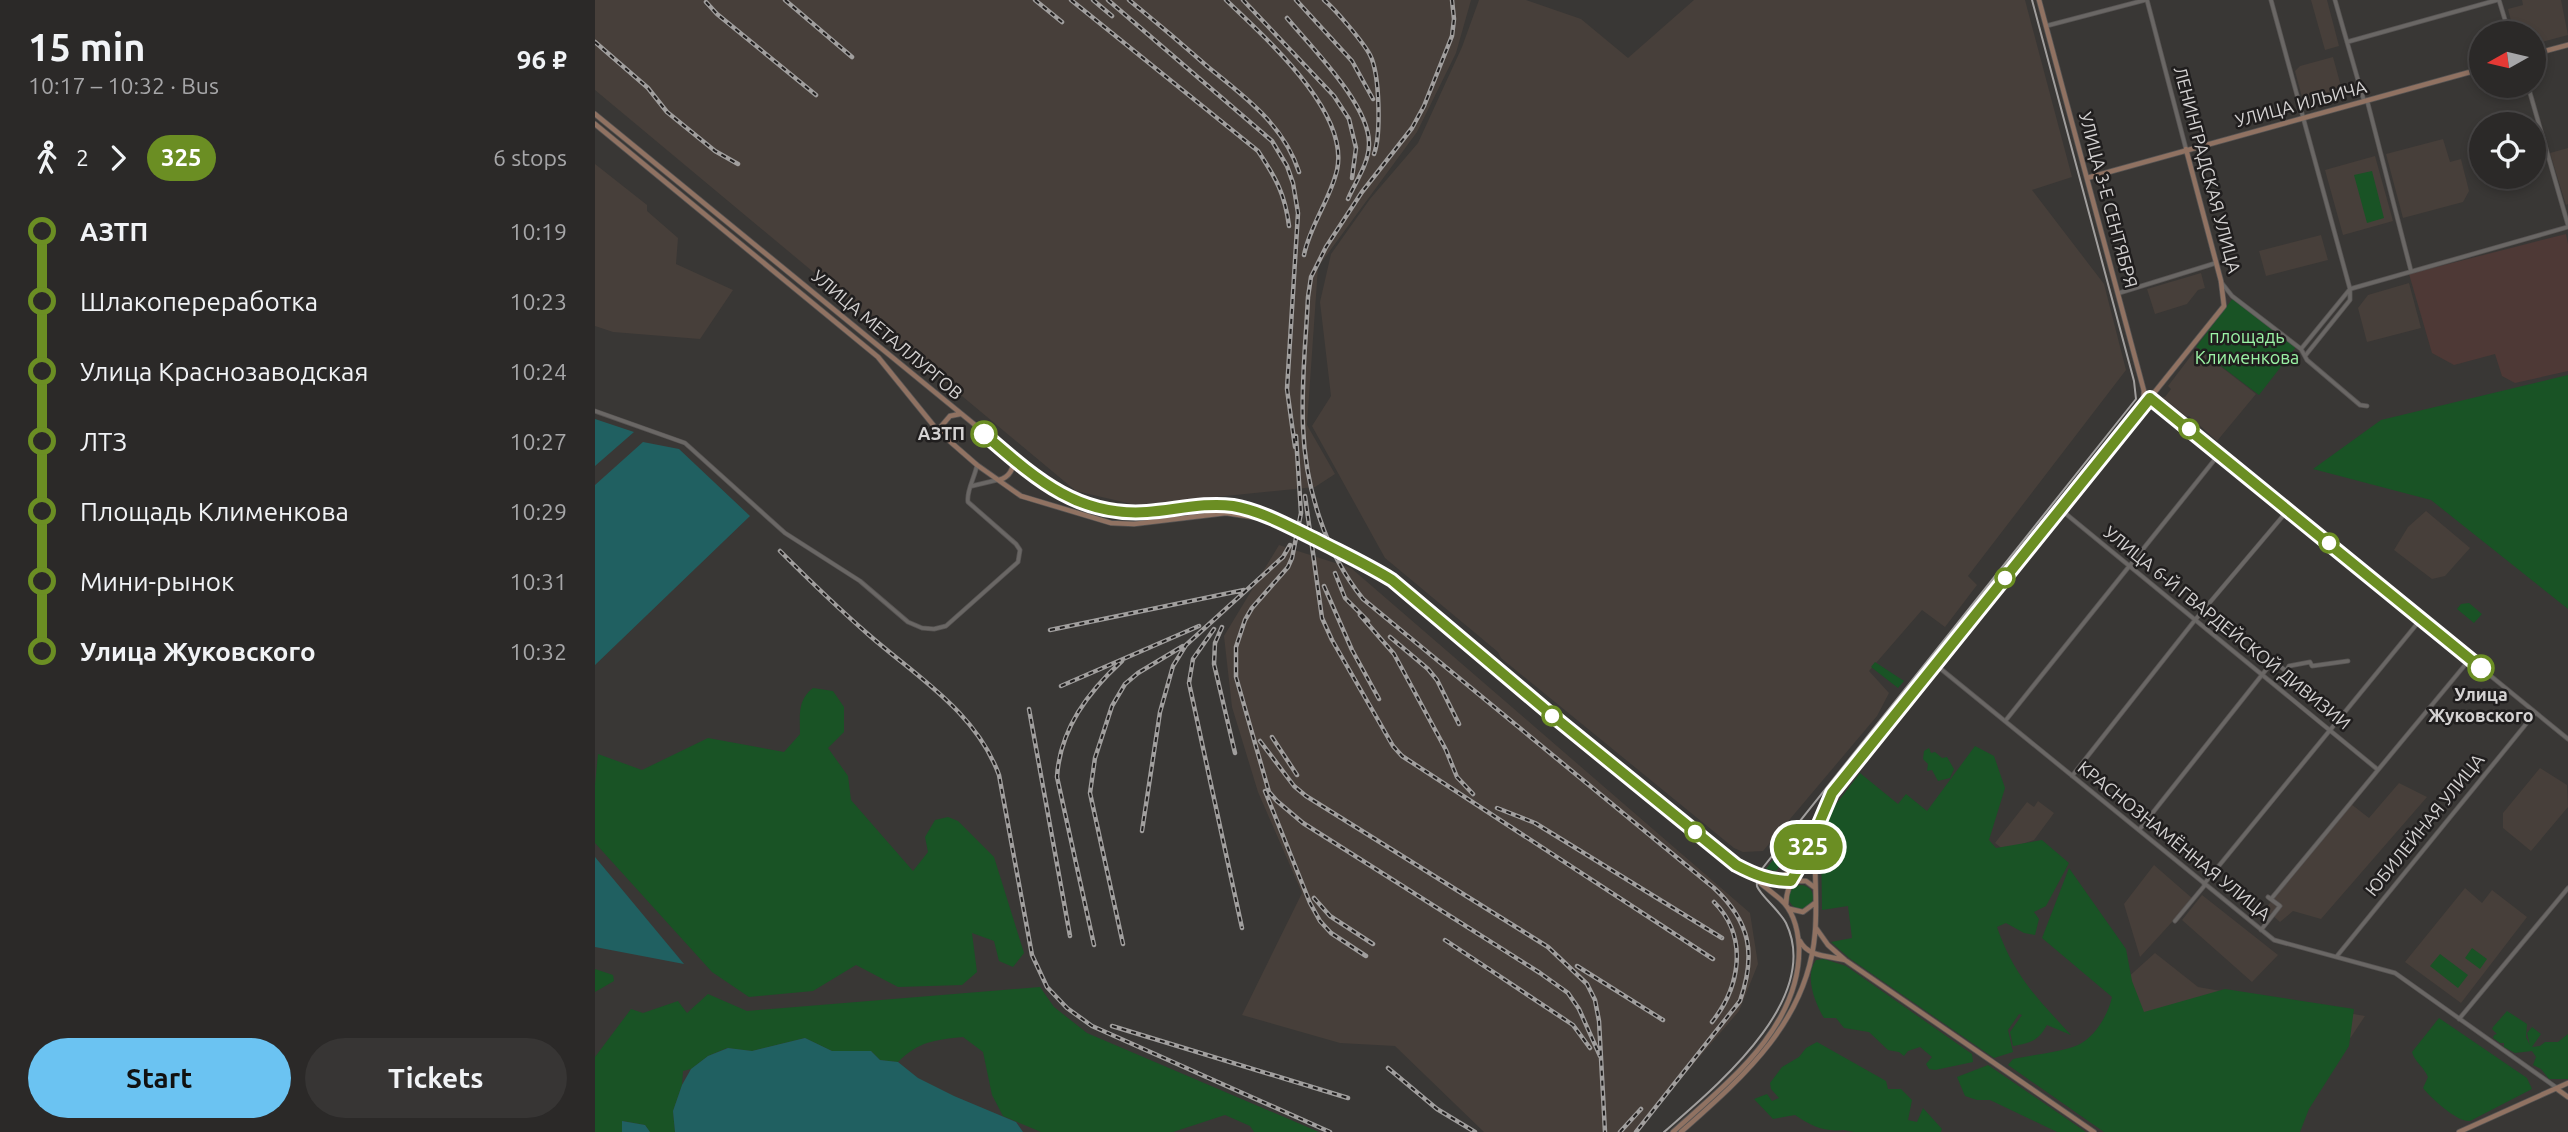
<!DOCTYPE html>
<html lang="en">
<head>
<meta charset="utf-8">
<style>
	:root { --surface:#2b2928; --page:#373534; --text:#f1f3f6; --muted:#a6a6a8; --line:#474545; --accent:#6bc3f2 }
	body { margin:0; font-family:Ubuntu,sans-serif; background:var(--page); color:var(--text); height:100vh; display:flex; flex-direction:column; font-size:26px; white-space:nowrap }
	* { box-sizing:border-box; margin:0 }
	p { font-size:23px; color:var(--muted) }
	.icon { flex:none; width:38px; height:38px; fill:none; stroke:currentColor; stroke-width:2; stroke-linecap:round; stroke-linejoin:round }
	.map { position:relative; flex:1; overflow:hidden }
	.side { display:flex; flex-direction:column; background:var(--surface); width:595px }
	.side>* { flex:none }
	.badge { padding:0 14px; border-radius:23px; font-size:24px; line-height:46px }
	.needle { width:46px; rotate:262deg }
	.controls { position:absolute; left:1874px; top:21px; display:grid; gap:14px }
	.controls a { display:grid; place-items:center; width:77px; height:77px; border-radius:50%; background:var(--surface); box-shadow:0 4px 10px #0003,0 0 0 2px var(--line); font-size:35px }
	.map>.badge { position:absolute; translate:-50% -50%; box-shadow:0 0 0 4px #fff }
	.legs { display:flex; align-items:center; gap:10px; height:77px; padding:0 28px; font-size:23px }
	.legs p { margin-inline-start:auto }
	.headline { display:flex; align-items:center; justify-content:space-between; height:119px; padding:0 28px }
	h1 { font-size:38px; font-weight:700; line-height:52px }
	.cta { display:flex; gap:14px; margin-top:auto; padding:14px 28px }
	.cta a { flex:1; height:80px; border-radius:42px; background:var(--accent); color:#111; font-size:28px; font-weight:700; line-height:80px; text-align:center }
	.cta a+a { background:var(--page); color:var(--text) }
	ul { padding:0 28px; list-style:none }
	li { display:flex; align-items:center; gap:24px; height:70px; font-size:26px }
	li i { display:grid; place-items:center; width:10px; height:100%; margin:0 9px; background:currentColor }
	li i::after { content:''; width:18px; height:18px; margin:-9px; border:5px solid; border-radius:50%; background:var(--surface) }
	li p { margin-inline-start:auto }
	li:first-child i { background:linear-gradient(#0000 50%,currentColor 0) }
	li:last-child i { background:linear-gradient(currentColor 50%,#0000 0) }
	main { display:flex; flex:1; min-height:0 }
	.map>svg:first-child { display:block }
	.built { fill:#473f3a }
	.medical { fill:#4e3936 }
	.green { fill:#195325 }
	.water { fill:#206061 }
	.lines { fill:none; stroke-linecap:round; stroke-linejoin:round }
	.street-casing { stroke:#575453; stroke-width:5 }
	.secondary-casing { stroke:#575453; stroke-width:6 }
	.street { stroke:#6a6765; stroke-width:3.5 }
	.secondary { stroke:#907262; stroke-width:4.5 }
	.tram { stroke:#a19f9e; stroke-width:2 }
	.rail-casing { stroke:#a19f9e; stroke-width:4.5 }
	.rail { stroke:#201e1e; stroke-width:2; stroke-dasharray:5; stroke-linecap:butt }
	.secondary-bridge-casing { stroke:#575453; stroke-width:6; stroke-linecap:butt }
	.secondary-bridge { stroke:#907262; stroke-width:4.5 }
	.line-1-casing { stroke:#fff; stroke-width:16 }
	.line-1 { stroke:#6b8e23; stroke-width:10 }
	.stop-1-dot { fill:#fff; stroke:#6b8e23; stroke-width:3.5 }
	.labels { text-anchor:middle; stroke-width:5; stroke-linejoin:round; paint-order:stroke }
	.street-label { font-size:18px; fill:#d4d2d2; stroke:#201e1e }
	.park-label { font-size:18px; fill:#9bf3a5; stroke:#201e1e }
	.stop-label { font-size:18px; font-weight:bold; fill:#d4d2d2; stroke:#201e1e; text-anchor:end }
</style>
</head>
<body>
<main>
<section class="side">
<div class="headline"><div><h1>15 min</h1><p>10:17 – 10:32 · Bus</p></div><b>96 ₽</b></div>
<div class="legs"><svg class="icon" aria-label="walk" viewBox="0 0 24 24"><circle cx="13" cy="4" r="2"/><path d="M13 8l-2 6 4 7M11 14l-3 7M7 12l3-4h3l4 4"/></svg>2<svg class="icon" aria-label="forward" viewBox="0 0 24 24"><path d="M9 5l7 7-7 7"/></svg><b class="badge" style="background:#6b8e23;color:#fff">325</b><p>6 stops</p></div>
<ul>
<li><i style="color:#6b8e23"></i><b>АЗТП</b><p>10:19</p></li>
<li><i style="color:#6b8e23"></i><span>Шлакопереработка</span><p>10:23</p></li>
<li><i style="color:#6b8e23"></i><span>Улица Краснозаводская</span><p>10:24</p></li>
<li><i style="color:#6b8e23"></i><span>ЛТЗ</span><p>10:27</p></li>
<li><i style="color:#6b8e23"></i><span>Площадь Клименкова</span><p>10:29</p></li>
<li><i style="color:#6b8e23"></i><span>Мини-рынок</span><p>10:31</p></li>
<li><i style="color:#6b8e23"></i><b>Улица Жуковского</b><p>10:32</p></li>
</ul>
<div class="cta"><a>Start</a><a>Tickets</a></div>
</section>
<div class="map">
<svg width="1973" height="1132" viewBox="0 0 1973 1132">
	<rect width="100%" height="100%" fill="#393735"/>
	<path class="built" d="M0 0H876L861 53 822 132 723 267 712 425 740 474 720 487 541 505 481 491 0 90Z
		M884 0H931L986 19 1033 58 1099 0H1430L1477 177 1437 190 1509 284 1531 370 1373 576 1382 585 1350 627 1327 610 1274 671 1294 693 1282 716 1168 851 1148 852 1139 848 906 658 903 652 790 558 717 426 736 396 725 302 736 254 775 199 823 143 867 47Z
		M1716 0H1732L1744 46 1730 50Z
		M1927 0H1966L1973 35 1939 44V33H1919L1913 9 1928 5Z
		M1738 57 1747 90 1708 101 1700 71 1705 66Z
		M1848 139 1855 162 1866 159 1874 191 1868 202 1808 218 1791 154Z
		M1973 148V204L1971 205 1955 153Z
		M1780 156 1798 221 1748 235 1730 170Z
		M0 164 52 205V211L83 238 81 264 138 290 105 339 18 332 0 326Z
		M1726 235 1733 260 1671 276 1664 251Z
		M1606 273 1610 288 1603 290 1592 304 1560 314 1552 289Z
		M1814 283 1826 328 1772 342 1763 308 1773 295Z
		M1602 348 1661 394 1622 441 1594 416 1592 417 1567 397H1570L1576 389 1573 386Z
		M1831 511 1875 548 1850 576 1837 579 1799 550 1813 527Z
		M684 545 756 568 1155 913 1163 964 1144 1011 1040 1132H889L800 1046 745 1043 647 1015 707 893 663 792 637 707 629 636Z
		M1945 768 1972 785 1973 807 1936 851 1908 828V813Z
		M1804 783 1832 797 1726 919 1698 911 1685 922 1670 909 1756 804 1774 818Z
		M1443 801 1459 813 1439 840 1409 850 1400 843 1432 802 1439 807Z
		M1559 865 1598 899 1545 957 1529 904Z
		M1870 888 1887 903 1897 890 1932 917 1866 1003 1810 962Z
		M1607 895 1683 955 1657 982 1587 920Z
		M1560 953 1603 987 1770 1016 1750 1046 1562 1078 1530 980Z"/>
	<path class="medical" d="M1971 234 1973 244V371L1920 383 1907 376 1900 354 1859 365 1837 353 1814 274Z"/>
	<path class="green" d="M1777 171 1789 218 1772 223 1759 175Z
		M1638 298 1701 347 1664 395 1601 347Z
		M1973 375V609L1836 500 1718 469 1786 420Z
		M1874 603 1887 614 1879 623 1862 609 1866 604Z
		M1280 662 1309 681 1303 688 1276 667Z
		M218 688 238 691 249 707V732L233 748 253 776 256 800 318 871 333 852 330 837 340 820 353 817 363 821 399 857 429 953 418 967 404 961 399 941 377 933 382 972 367 985 303 987 261 965 218 991 154 997 117 972 0 843V785L3 754 47 770 113 738 189 752 205 734C205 716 202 700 218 688Z
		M1380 746 1399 756 1410 788 1394 840 1401 848 1447 840 1474 863 1451 906 1439 912 1444 919 1440 935 1429 933 1411 923 1402 927C1419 976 1441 997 1476 1035L1452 1025C1443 1041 1436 1043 1418 1046L1415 1032 1427 1015 1424 1014 1413 1030 1418 1052 1399 1058 1254 958 1236 942 1257 938 1253 906 1227 910 1226 838 1235 812 1265 773 1303 804 1311 794 1332 811Z
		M1334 748 1336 753 1340 752 1347 758 1352 757 1359 769 1355 778 1343 781 1337 770 1332 771 1333 764 1328 759 1329 751Z
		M1207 823 1213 826 1181 871 1171 869Z
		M1474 868 1531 949 1537 981 1549 1012 1630 989 1759 1009 1754 1046 1714 1109 1705 1132H1509L1413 1065 1418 1059C1435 1055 1468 1052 1483 1045 1500 1037 1513 1015 1517 997L1447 938Z
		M1194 897a12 12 0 1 1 24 0a12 12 0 1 1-24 0Z
		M1877 948 1892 959 1885 969 1870 958Z
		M1845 954 1873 975 1863 988 1835 966Z
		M1229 959 1251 966 1377 1054 1378 1062 1340 1070 1334 1069 1331 1064 1337 1057 1325 1047 1313 1051 1309 1056 1304 1052 1293 1050 1274 1032 1249 1028 1241 1018H1229C1220 1003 1209 976 1221 960Z
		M0 969 18 975 19 981 0 992Z
		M445 987 459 1007 492 1033 724 1132H659L655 1126 630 1115 578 1132H446L408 1116 397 1095 388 1052 368 1037C340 1040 324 1041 303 1062L285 1060 276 1051H237L210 1038 157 1051 132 1048 113 1056 96 1069 88 1071 87 1085 78 1111 80 1132H55L50 1125 28 1121 27 1132H0V1057L36 1009 48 1013 83 1001 92 1013 113 994 152 1011Z
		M1912 1011 1932 1024 1931 1037 1935 1045 1932 1033 1937 1027 1946 1034 1937 1047 1945 1046 1950 1042H1963L1973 1034V1079H1954L1946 1069 1938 1065 1941 1057 1937 1051 1920 1053 1909 1047V1043H1905L1898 1038 1899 1035 1902 1034 1897 1029 1898 1027Z
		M1844 1018 1932 1078 1937 1089 1875 1121C1863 1123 1836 1098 1828 1088L1833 1077C1829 1067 1819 1061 1817 1052Z
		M1222 1042 1291 1081 1293 1089H1306L1317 1100 1313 1120 1322 1122 1328 1108 1347 1129 1346 1132H1259L1249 1130C1227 1132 1217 1126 1200 1115L1178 1119 1159 1099 1172 1094 1177 1101 1184 1098 1176 1089 1175 1083 1187 1067 1204 1057 1211 1048Z
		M1393 1065 1491 1132H1462L1395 1100H1382L1370 1096 1362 1077Z"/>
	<path class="water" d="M0 419 39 432 0 466Z
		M48 442 84 449 155 516 0 665V485Z
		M0 857 89 964 0 947Z
		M210 1038 237 1051H276L285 1060 303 1062 323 1078 359 1096 421 1122 428 1132H80L78 1111 87 1085 96 1069 113 1056 133 1048 157 1051Z
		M27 1121 50 1125 55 1132H27Z"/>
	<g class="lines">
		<g class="street-casing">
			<path id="street" d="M1552 0 1591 149
				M1676 0 1755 289V300L1710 356
				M1740 0 1769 101
				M1904 0 1914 33
				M1451 26 1550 0
				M1752 42 1902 0
				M1933 86 1973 225
				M1772 100 1816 271
				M1626 282 1637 296 1706 349 1712 360 1765 405 1772 406
				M1524 293 1621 263
				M1706 349 1755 289 1973 227
				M1555 398 1973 739
				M0 411 90 443 190 533 265 581 313 622 327 628 339 629 351 626 423 562 425 550 421 544 373 502C371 491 380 477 382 465
				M377 486 402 480
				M1465 509 1782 769
				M1341 665 1679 940 1800 973 1962 1088
				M1411 720 1625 453
				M1477 776 1600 620 1693 510
				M1544 830 1678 661 1691 671 1694 666 1715 662 1717 666 1753 661
				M1609 884 1826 619
				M1676 899 1875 659
				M1580 921 1610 885
				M1666 930 1685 906 1673 897
				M1742 956 1940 713
				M1864 1019 1973 888"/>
		</g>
		<g class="secondary-casing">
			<path id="secondary" d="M1444 0 1549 391 1548 403
				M1939 54 1973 45
				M0 114 457 488 488 505 530 514 629 505 667 515
				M0 124 283 357 343 431 382 465 426 496 516 523 539 524 631 513 684 521
				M1492 178 1886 69
				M343 430 355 416 365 414
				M404 480C415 477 418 469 419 459
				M755 556 797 580 966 723 1185 899C1199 911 1203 930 1204 947 1206 1027 1131 1084 1078 1132
				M1154 872 1181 881H1211L1219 887
				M1183 879 1193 873 1207 857
				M1191 904C1191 886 1201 875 1209 859 1219 837 1227 815 1237 793L1629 306 1626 281 1591 149
				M1195 909 1208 912 1220 903
				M1221 928 1233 945 1250 960 1499 1132
				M1205 941C1213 957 1234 956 1250 960
				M1962 1089 1973 1097
				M1086 1132C1148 1077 1213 1021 1220 933 1223 900 1218 866 1221 832
				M1864 1132 1973 1083"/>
		</g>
		<use href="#street" class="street"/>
		<use href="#secondary" class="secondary"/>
		<path class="tram" d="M1069 1132C1119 1088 1228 1000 1191 923 1185 911 1164 894 1162 886 1161 880 1164 875 1166 870L1541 399 1539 381 1437 0"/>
		<g class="rail-casing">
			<path id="rail" d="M190 0 257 57
				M440 0 467 22
				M476 0 663 151C681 178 690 194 694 226
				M498 0 517 16
				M513 0 677 141 692 166 698 183 703 213 692 389 700 447
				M534 0C561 22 587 44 613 67 650 97 689 125 704 172
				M631 0C669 37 755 111 742 170 735 200 715 225 709 255
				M648 0 739 96 754 119 761 148 757 178
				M701 0 757 61 778 99
				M729 0C740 9 769 43 775 55 785 74 786 135 779 154
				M857 0 859 19 857 36 829 106 817 128 767 192 731 247 716 277 713 297C711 340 706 383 708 426 710 487 730 552 768 599L1119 888C1156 922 1161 955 1145 1001L1041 1132
				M111 2 122 14 221 95
				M692 18C716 47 775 105 774 144 774 164 760 182 753 199
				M0 42 53 88 72 112 120 151 143 164
				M701 436 706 513 697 558 693 567 657 608 650 620 641 647V677L674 792 682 801 708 823 945 973 973 993 984 1009 1005 1056
				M710 496 727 618 737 640 798 746 807 756 1118 959
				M185 551C214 580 243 608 274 635 322 677 381 712 404 775L437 955 452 987 472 1008 497 1026 735 1132
				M740 573 750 598 773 621
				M729 586 757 650 784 699
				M765 615 799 654 851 750 862 777 878 794
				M627 627 620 643 619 664 640 753
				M619 629 598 659 594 683 647 928
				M455 630 649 590
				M795 637 833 669 842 680 864 724
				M466 686 604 626
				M434 709 475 936
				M677 737 702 775
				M665 741 699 786 711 796 953 947 992 984 1000 1000 1004 1021 1010 1132
				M670 791 715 903 725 921 736 933 771 956
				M902 808 940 823 1127 938
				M547 831 565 712 578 666 591 645 688 557 695 545
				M719 898 735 916 778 944
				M850 940 978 1025 995 1048
				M528 944 495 793 500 758 517 706 530 684 543 673 588 646
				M499 945 462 777C465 729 493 692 527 661
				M982 966 1068 1020
				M1117 1022C1145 987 1154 937 1119 902
				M517 1026 753 1098
				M793 1068 842 1109 880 1132
				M1025 1132 1046 1109"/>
		</g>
		<use href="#rail" class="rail"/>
		<g class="secondary-bridge-casing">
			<path id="secondary-bridge" d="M684 521 755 556"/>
		</g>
		<use href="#secondary-bridge" class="secondary-bridge"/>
	</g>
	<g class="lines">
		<g class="line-1-casing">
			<path id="line-1" d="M389 434C440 478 482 517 552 512 580 510 610 502 638 506 667 511 695 527 722 540 747 553 773 565 797 580L958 716 1141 865C1160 875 1175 881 1196 881L1209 859 1237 793 1555 398 1886 668"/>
		</g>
		<use href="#line-1" class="line-1"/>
	</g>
	<g class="stop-1-dot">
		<circle cx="1594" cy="429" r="9"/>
		<circle cx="389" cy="434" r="12"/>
		<circle cx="1734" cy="543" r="9"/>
		<circle cx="1410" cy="578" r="9"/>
		<circle cx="1886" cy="668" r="12"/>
		<circle cx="957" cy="716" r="9"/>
		<circle cx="1100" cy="832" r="9"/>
	</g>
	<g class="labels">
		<g class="street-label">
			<text transform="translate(1706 104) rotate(-15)" y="6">УЛИЦА ИЛЬИЧА</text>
			<text transform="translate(1612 170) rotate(75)" y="6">ЛЕНИНГРАДСКАЯ УЛИЦА</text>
			<text transform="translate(1513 200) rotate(75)" y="6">УЛИЦА 3-Е СЕНТЯБРЯ</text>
			<text transform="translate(292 335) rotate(40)" y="6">УЛИЦА МЕТАЛЛУРГОВ</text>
			<text transform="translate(1632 628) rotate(39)" y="6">УЛИЦА 6-Й ГВАРДЕЙСКОЙ ДИВИЗИИ</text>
			<text transform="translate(1830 825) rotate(-51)" y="6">ЮБИЛЕЙНАЯ УЛИЦА</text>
			<text transform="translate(1579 841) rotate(39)" y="6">КРАСНОЗНАМЁННАЯ УЛИЦА</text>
		</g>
		<g class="park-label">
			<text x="1652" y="343">площадь<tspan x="1652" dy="21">Клименкова</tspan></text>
		</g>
		<g class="stop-label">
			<text x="370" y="440">АЗТП</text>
			<text x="1886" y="701" text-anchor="middle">Улица<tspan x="1886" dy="21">Жуковского</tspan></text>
		</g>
	</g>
</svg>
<div class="controls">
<a><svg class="needle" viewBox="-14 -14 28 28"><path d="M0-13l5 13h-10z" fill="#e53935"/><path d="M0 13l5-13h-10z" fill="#a6a6a8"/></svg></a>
<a><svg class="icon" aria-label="locate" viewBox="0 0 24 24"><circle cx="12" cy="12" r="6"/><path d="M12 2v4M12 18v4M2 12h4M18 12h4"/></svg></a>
</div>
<b class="badge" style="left:1213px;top:847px;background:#6b8e23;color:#fff">325</b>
</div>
</main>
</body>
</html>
